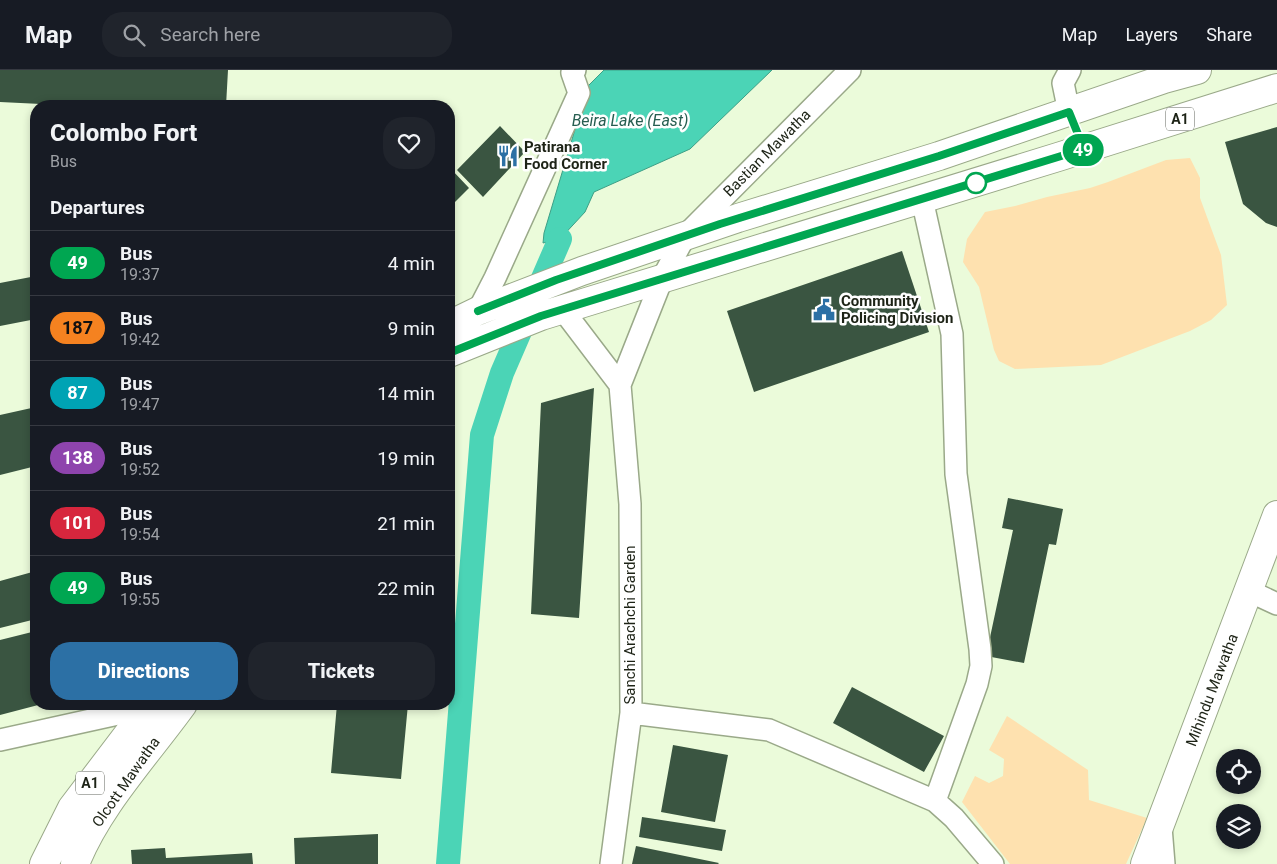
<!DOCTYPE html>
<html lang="en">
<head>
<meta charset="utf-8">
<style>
	:root { --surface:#171b24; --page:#20242c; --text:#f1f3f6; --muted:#9ea1a6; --line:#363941; --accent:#2c70a5 }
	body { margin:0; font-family:Roboto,sans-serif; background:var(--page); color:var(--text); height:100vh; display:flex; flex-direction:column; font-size:19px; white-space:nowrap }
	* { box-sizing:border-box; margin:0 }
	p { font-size:16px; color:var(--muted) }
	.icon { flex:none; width:28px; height:28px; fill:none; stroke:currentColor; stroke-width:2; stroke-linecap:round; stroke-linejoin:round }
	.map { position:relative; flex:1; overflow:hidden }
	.details { position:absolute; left:30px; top:30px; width:425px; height:610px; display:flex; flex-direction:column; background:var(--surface); border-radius:20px; box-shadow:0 2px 8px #0003 }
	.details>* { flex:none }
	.badge { padding:0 10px; border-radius:16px; font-size:18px; line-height:32px }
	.buttons { position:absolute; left:1216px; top:679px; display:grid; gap:10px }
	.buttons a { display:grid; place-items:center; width:45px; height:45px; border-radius:50%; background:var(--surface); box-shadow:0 2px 8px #0003; font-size:25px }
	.map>.badge { position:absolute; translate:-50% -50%; box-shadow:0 0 0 2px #fff }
	h2 { padding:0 20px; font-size:19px; line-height:45px }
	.round { display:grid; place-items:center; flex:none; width:52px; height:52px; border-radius:20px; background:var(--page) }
	.summary { display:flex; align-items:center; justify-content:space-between; height:85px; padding:0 20px }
	h1 { font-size:24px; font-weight:800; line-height:38px }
	.button { display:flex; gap:10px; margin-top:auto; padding:10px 20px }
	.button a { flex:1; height:58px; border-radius:20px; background:var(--accent); color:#fff; font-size:20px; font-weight:800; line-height:58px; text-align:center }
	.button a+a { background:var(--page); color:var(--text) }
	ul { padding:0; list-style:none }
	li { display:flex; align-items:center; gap:15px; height:65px; padding:0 20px; border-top:1px solid var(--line) }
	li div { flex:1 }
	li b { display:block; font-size:19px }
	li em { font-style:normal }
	li .badge { min-width:55px; font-weight:700; text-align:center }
	header { display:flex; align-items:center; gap:30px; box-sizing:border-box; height:70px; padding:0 25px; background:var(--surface); border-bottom:1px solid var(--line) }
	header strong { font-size:24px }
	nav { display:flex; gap:28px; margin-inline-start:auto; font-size:18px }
	.search { width:350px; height:45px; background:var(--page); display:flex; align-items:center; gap:12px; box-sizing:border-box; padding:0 18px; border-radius:20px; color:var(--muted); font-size:19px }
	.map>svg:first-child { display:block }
	.green { fill:#fee1af }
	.water { fill:#4bd4b6; stroke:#3d9f86 }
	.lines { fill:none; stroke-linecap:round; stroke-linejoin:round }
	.canal { stroke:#4bd4b6; stroke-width:24 }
	.building { fill:#3a5541 }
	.minor-casing { stroke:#9aa989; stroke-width:24 }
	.major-casing { stroke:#9aa989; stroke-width:30 }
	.highway-casing { stroke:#9aa989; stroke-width:30 }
	.minor { stroke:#fff; stroke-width:21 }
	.major { stroke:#fff; stroke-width:28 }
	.highway { stroke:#fff; stroke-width:28 }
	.line-casing { stroke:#fff; stroke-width:11 }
	.line { stroke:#00a651; stroke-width:8 }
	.stop-dot { fill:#fff; stroke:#00a651; stroke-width:2.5 }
	.labels { text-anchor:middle; stroke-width:5; stroke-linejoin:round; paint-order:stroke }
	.shield { fill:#fff; stroke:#61655c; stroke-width:1 }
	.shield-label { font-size:14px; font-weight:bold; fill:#1d2316 }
	.poi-label { font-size:15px; font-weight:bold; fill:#1d2316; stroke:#fff; text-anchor:start }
	.street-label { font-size:15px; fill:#1d2316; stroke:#fff }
	.water-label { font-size:16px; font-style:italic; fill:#275e51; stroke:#fff }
</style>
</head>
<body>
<header>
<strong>Map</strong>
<div class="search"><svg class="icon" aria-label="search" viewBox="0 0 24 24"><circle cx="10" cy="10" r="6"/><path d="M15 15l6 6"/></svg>Search here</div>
<nav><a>Map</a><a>Layers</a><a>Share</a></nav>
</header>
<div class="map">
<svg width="1277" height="794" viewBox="0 0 1277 794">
	<rect width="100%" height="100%" fill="#ebfbda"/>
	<path class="green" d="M1190 88 1200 108V128L1221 185 1227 235 1211 250 1190 261 1101 295 1015 299 999 291 994 280 979 217 963 192 967 169 985 142 1015 136 1047 127 1090 118 1108 112 1166 90Z
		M1007 646 1088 700 1089 730 1147 748 1126 794H1010L962 732 975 706 989 713 1003 706 1004 689 989 680Z"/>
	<path class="water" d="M604 0H772L690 79 594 122 585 142 560 169 543 173 544 163 588 16Z"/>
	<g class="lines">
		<path class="canal" d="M448 794 482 365 502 303 560 169"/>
	</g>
	<path class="building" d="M0 0H228L226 36H82L0 32Z
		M500 56 525 82 483 127 457 100Z
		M1277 57V157L1266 153 1243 134 1225 72Z
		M451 99 469 118 451 136 449 133V102Z
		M902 181 929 262 754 322 727 241Z
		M36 206V249L0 256V213Z
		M594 318 579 548 531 544 541 333Z
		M36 337V396L0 405V345Z
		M1008 428 1063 439 1056 475 1049 474 1024 593 986 586 1013 460 1002 458Z
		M36 501V549L0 558V511Z
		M36 561V634H42L0 645V570Z
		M852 617 944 666 924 702 833 653Z
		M337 634H408L401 709 331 703Z
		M673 675 728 685 715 752 661 742Z
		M642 747 726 760 722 781 639 767Z
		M378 764V794H295L294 768Z
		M636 776 719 793 718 794H632Z
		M165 778 166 788 252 783 253 794H132L131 780Z"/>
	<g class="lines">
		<g class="minor-casing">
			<path id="minor" d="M1069 42 1063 13 1070 0
				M922 129 952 264 956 404 980 579 981 596 977 614 935 731
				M563 240 620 315
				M478 241 495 208 579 23 572 3 575 0
				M1249 521 1277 534
				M631 643 769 660 935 731 954 748 993 794
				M0 670 118 644 147 639
				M1161 757 1164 794
				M611 794 631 643 630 434 620 315 662 209 685 166 850 0"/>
		</g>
		<g class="major-casing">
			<path id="major" d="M1145 794 1277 445"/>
		</g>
		<g class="highway-casing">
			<path id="highway" d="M449 255 478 241 582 201 738 148 939 86 1164 9 1197 0
				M449 283 541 246 1058 87 1277 18
				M44 794 72 738 151 634
				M75 794C97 737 147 684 183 634"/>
		</g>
		<use href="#minor" class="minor"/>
		<use href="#major" class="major"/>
		<use href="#highway" class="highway"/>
	</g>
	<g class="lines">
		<g class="line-casing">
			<path id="line" d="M449 283 541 246 1084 79 1069 42 939 86 720 154 556 210 478 241"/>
		</g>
		<use href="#line" class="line"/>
	</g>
	<defs>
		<g id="restaurant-bare" transform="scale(1.725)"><path d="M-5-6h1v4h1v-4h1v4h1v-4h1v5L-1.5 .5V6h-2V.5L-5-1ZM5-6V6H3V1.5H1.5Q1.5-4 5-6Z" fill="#2c70a5" stroke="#fff" stroke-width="2.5" paint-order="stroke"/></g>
		<g id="civic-bare" transform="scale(1.725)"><path d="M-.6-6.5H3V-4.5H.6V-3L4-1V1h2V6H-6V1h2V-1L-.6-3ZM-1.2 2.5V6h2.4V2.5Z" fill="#2c70a5" stroke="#fff" stroke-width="2.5" paint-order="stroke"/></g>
	</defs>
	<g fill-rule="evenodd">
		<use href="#restaurant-bare" x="508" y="86"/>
		<use href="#civic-bare" x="824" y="240"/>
	</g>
	<circle class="stop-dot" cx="976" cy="113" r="10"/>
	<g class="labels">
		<g class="shield">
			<rect x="1166" y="37.5" width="28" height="23" rx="4"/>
			<rect x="76" y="701.5" width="28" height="23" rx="4"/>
		</g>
		<g class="shield-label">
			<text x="1180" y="54">A1</text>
			<text x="90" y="718">A1</text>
		</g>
		<g class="poi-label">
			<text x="524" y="82">Patirana<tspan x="524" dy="17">Food Corner</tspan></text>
			<text x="841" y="236">Community<tspan x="841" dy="17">Policing Division</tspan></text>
		</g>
		<g class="street-label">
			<text transform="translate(767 83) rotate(-45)" y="5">Bastian Mawatha</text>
			<text transform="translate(630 555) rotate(-90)" y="5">Sanchi Arachchi Garden</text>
			<text transform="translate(1212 620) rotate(-69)" y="5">Mihindu Mawatha</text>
			<text transform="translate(126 712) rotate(-55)" y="5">Olcott Mawatha</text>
		</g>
		<g class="water-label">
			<text x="630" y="56">Beira Lake (East)</text>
		</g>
	</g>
</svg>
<div class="buttons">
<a><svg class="icon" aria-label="locate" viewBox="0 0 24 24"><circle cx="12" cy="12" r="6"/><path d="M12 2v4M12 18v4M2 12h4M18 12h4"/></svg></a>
<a><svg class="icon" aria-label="layers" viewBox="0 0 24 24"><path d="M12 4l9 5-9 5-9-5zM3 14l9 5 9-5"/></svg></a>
</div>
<b class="badge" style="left:1083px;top:80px;background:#00a651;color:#fff">49</b>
<section class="details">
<div class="summary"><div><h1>Colombo Fort</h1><p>Bus</p></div><a class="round"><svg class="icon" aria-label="heart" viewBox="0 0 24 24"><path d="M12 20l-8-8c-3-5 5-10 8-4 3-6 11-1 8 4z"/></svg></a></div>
<h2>Departures</h2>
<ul>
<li><span class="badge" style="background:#00a651;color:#fff">49</span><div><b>Bus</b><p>19:37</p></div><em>4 min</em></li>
<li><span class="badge" style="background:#f58220;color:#111">187</span><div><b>Bus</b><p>19:42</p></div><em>9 min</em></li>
<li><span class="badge" style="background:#00a3b4;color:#fff">87</span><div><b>Bus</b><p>19:47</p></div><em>14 min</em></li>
<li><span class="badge" style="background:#8e44ad;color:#fff">138</span><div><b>Bus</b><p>19:52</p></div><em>19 min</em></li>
<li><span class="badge" style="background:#d7263d;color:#fff">101</span><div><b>Bus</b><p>19:54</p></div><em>21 min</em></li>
<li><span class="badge" style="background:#00a651;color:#fff">49</span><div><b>Bus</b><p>19:55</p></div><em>22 min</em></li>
</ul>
<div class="button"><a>Directions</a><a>Tickets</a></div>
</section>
</div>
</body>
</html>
